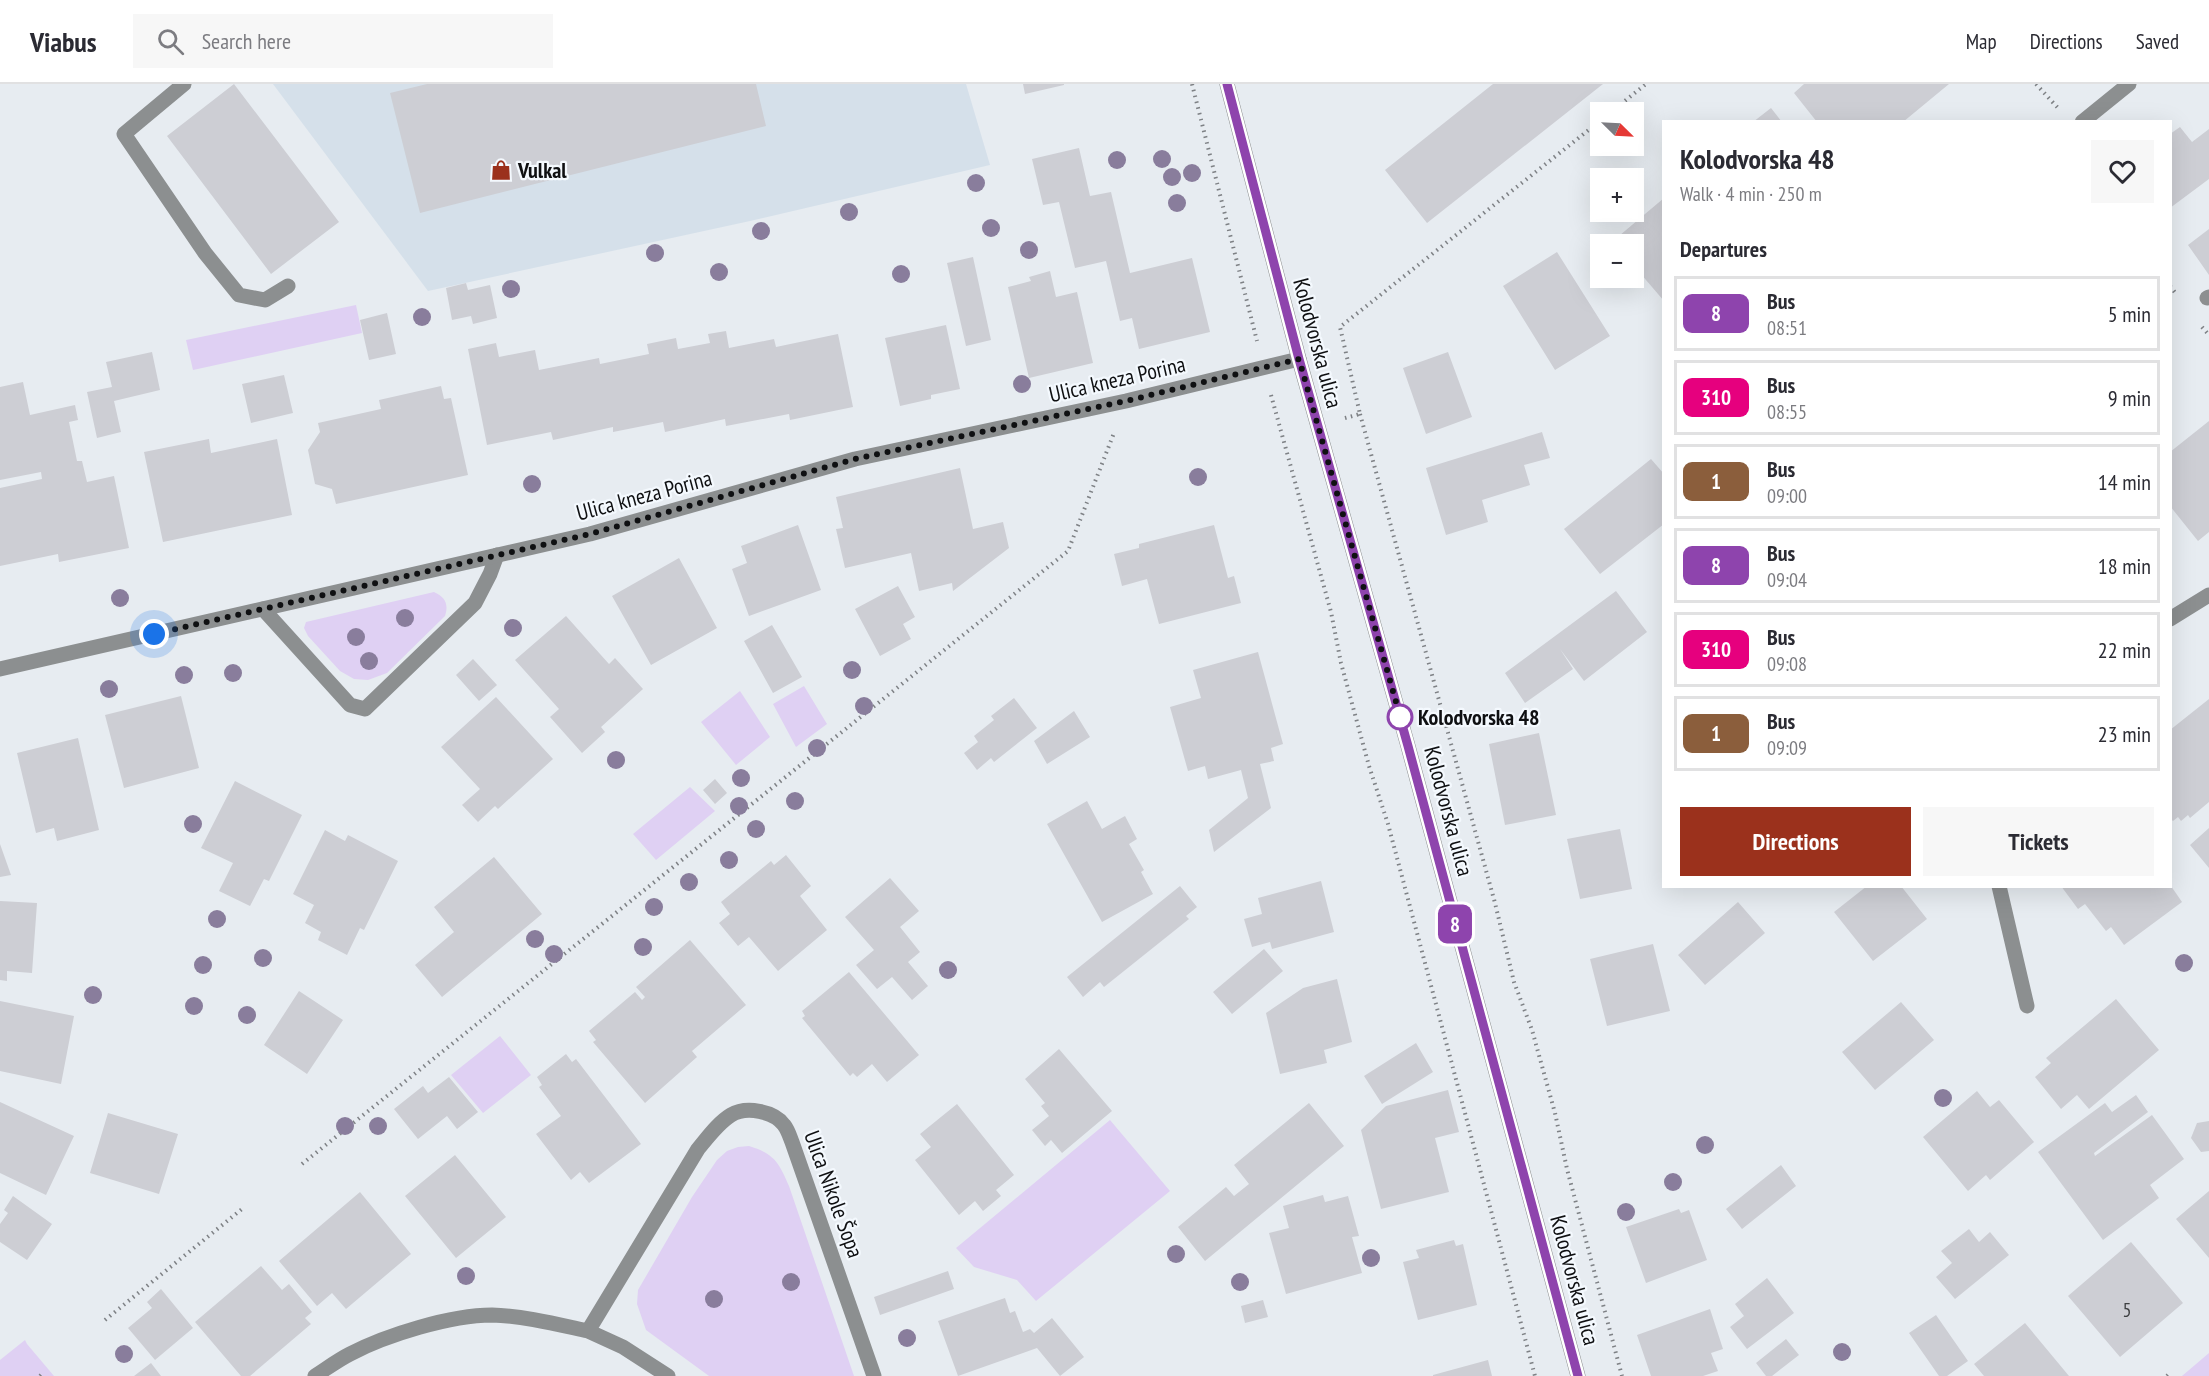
<!DOCTYPE html>
<html lang="en">
<head>
<meta charset="utf-8">
<style>
	:root { --surface:#fff; --page:#f7f7f7; --text:#2b2b33; --muted:#7c7c81; --line:#e1e1e2; --accent:#9b311c }
	body { margin:0; font-family:"PT Sans Narrow",sans-serif; background:var(--page); color:var(--text); height:100vh; display:flex; flex-direction:column; font-size:22px; white-space:nowrap }
	* { box-sizing:border-box; margin:0 }
	p { font-size:20px; color:var(--muted) }
	.icon { flex:none; width:33px; height:33px; fill:none; stroke:currentColor; stroke-width:2; stroke-linecap:round; stroke-linejoin:round }
	.map { position:relative; flex:1; overflow:hidden }
	.panel { position:absolute; left:1662px; top:36px; width:510px; height:768px; display:flex; flex-direction:column; background:var(--surface); border-radius:0px; box-shadow:0 6px 24px #0002 }
	.panel>* { flex:none }
	.badge { padding:0 12px; border-radius:9px; font-size:21px; line-height:39px }
	.needle { width:39px; rotate:114deg }
	.tools { position:absolute; left:1590px; top:18px; display:grid; gap:12px }
	.tools a { display:grid; place-items:center; width:54px; height:54px; border-radius:0px; background:var(--surface); box-shadow:0 6px 24px #0002; font-size:30px }
	.you { position:absolute; width:30px; height:30px; margin:-15px; border:4px solid #fff; border-radius:50%; background:#1a73e8; box-shadow:0 0 0 9px #1a73e833 }
	.map>.badge { position:absolute; translate:-50% -50%; box-shadow:0 0 0 3px #fff }
	h2 { padding:0 18px; font-size:22px; line-height:54px }
	.round { display:grid; place-items:center; flex:none; width:63px; height:63px; border-radius:0px; background:var(--page) }
	.headline { display:flex; align-items:center; justify-content:space-between; height:102px; padding:0 18px }
	h1 { font-size:28px; font-weight:700; line-height:45px }
	.action { display:flex; gap:12px; margin-top:auto; padding:12px 18px }
	.action a { flex:1; height:69px; border-radius:0px; background:var(--accent); color:#fff; font-size:24px; font-weight:700; line-height:69px; text-align:center }
	.action a+a { background:var(--page); color:var(--text) }
	ul { padding:0; list-style:none }
	li { display:flex; align-items:center; gap:18px; height:75px; margin:0 12px 9px; padding:0 6px; border:3px solid var(--line); border-radius:0px }
	li div { flex:1 }
	li b { display:block; font-size:22px }
	li em { font-style:normal }
	li .badge { min-width:66px; font-weight:700; text-align:center }
	header { display:flex; align-items:center; gap:36px; box-sizing:border-box; height:84px; padding:0 30px; background:var(--surface); border-bottom:2px solid var(--line) }
	header strong { font-size:28px }
	nav { display:flex; gap:33px; margin-inline-start:auto; font-size:21px }
	.search { width:420px; height:54px; background:var(--page); display:flex; align-items:center; gap:15px; box-sizing:border-box; padding:0 21px; border-radius:0px; color:var(--muted); font-size:22px }
	.map>svg:first-child { display:block }
	.built { fill:#d5e0ea }
	.green { fill:#dfd0f3 }
	.building { fill:#cdced4 }
	.lines { fill:none; stroke-linecap:round; stroke-linejoin:round }
	.path { stroke:#7e8185; stroke-width:4; stroke-dasharray:1.5 4.5; stroke-linecap:butt }
	.service { stroke:#8c8f90; stroke-width:15 }
	.minor { stroke:#8c8f90; stroke-width:15 }
	.tertiary { stroke:#8c8f90; stroke-width:15 }
	.tree { fill:#897d9c }
	.line-casing { stroke:#fff; stroke-width:14 }
	.line { stroke:#8e44ad; stroke-width:9 }
	.walk { stroke:#0f1012; stroke-width:6; stroke-dasharray:0 10.8 }
	.stop-dot { fill:#fff; stroke:#8e44ad; stroke-width:3 }
	.labels { text-anchor:middle; stroke-width:4.5; stroke-linejoin:round; paint-order:stroke }
	.number-label { font-size:20px; fill:#3e4042 }
	.poi-label { font-size:22px; font-weight:bold; fill:#0f1012; stroke:#f4f9fe; text-anchor:start }
	.street-label { font-size:22px; fill:#0f1012; stroke:#f4f9fe }
	.stop-label { font-size:22px; font-weight:bold; fill:#0f1012; stroke:#f4f9fe; text-anchor:start }
</style>
</head>
<body>
<header>
<strong>Viabus</strong>
<div class="search"><svg class="icon" aria-label="search" viewBox="0 0 24 24"><circle cx="10" cy="10" r="6"/><path d="M15 15l6 6"/></svg>Search here</div>
<nav><a>Map</a><a>Directions</a><a>Saved</a></nav>
</header>
<div class="map">
<svg width="2209" height="1292" viewBox="0 0 2209 1292">
	<rect width="100%" height="100%" fill="#e7ecf1"/>
	<path class="built" d="M273 0H966L990 81 750 137 428 207Z"/>
	<path class="green" d="M356 221 362 249 193 286 186 256Z
		M434 508C445 513 449 520 445 532L387 589 368 596 354 595 340 587 308 552 304 544 306 538Z
		M804 602 827 640 796 663 773 620Z
		M740 607 770 653 736 681 701 638Z
		M690 703 715 727 656 776 633 750Z
		M500 952 531 991 483 1029 451 991Z
		M1110 1036 1170 1107 1036 1217 1017 1196 974 1183 956 1164Z
		M749 1062C775 1070 779 1079 789 1102L854 1292H709L646 1246 637 1220 638 1206 692 1113 717 1076 727 1067 738 1063Z
		M25 1256 27 1260 54 1292H0V1276Z
		M2209 1269V1292H2182Z"/>
	<path class="building" d="M234 0 339 138 271 190 167 52Z
		M427 0H756L766 42 420 129 390 9Z
		M1023 0H1064V1L1025 10Z
		M1493 0H1603L1427 139 1385 86Z
		M1804 0H1949L1903 38H1817L1794 9Z
		M1771 24 1782 38H1753Z
		M2180 43 2192 58 2209 45V95L2170 124V50Z
		M1079 64 1090 112 1111 108 1130 189 1192 174 1210 248 1139 265 1132 234 1120 237 1106 177 1075 184 1059 118 1043 121 1032 75Z
		M1664 114V217L1634 182V160H1615L1613 157Z
		M2209 145V191L2188 161Z
		M1557 168 1610 252 1555 286 1503 202Z
		M973 173 991 256 966 262 947 179Z
		M1050 187 1056 213 1077 208 1093 279 1029 294 1008 203 1031 197 1029 193Z
		M466 199 468 206 490 201 497 234 473 240 471 232 452 236 446 204Z
		M387 229 396 270 369 276 360 236Z
		M946 241 960 305 931 311V315L900 322 885 254Z
		M726 247 729 264 774 255 776 263 838 250 853 323 790 336 789 330 726 342 725 335 665 348 663 338 613 348V343L553 356 551 348 487 361 468 265 496 259 499 273 535 266 539 286 599 274 600 280 649 270 647 260 676 254 678 265 710 259 708 250Z
		M152 268 160 306 114 317 121 348 97 354 87 308 112 303 106 278Z
		M1448 268 1472 333 1426 350 1403 284Z
		M284 291 293 329 251 339 242 300Z
		M23 298 30 331 75 321 78 336 69 338 77 377H82L87 398 114 392 129 464 59 478 58 470 0 482V404L42 395 41 388 0 396V303Z
		M441 302 444 315 451 314 468 391 336 420 332 405 315 400 308 366 320 348 318 339 381 325 379 316Z
		M2209 337V448L2198 457 2170 422V368Z
		M1542 348 1550 374 1524 381 1530 401 1482 416 1488 438 1446 451 1426 384Z
		M209 355 211 369 277 355 292 431 163 458 144 368Z
		M1651 375 1664 390V440L1600 490 1564 445Z
		M960 384 973 445 1003 438 1009 464 953 507 952 499 919 507 911 469 845 484 836 445 843 444 836 413Z
		M798 441 821 506 749 532 732 485 747 479 741 462Z
		M1214 441 1228 494 1234 492 1241 519 1159 540 1147 495 1122 502 1114 470 1139 464V460Z
		M679 474 717 544 651 581 612 512Z
		M898 502 915 533 903 540 911 555 880 572 855 525Z
		M1616 507 1647 548 1584 597 1560 565 1573 585 1525 619 1505 589Z
		M566 532 609 580 615 574 643 605 601 643 605 648 582 669 550 633 559 625 515 576Z
		M772 541 802 593 773 609 744 557Z
		M1258 568 1283 660 1271 664 1274 677 1260 680 1271 724 1214 768 1209 746 1248 714 1241 686 1208 695 1205 682 1188 687 1170 623 1201 614 1193 586Z
		M473 575 497 601 479 617 456 591Z
		M181 612 199 684 124 704 105 631Z
		M496 613 553 675 498 725 495 722 478 738 462 721 480 705 441 663Z
		M1014 614 1037 644 994 678 991 674 977 686 964 669 978 658 974 652 994 636 991 632Z
		M2209 615V718L2190 734 2188 731 2181 737 2178 733 2173 737 2170 734V646Z
		M1074 627 1090 653 1047 680 1034 657Z
		M1539 649 1556 731 1505 741 1489 660Z
		M78 654 99 746 57 757 54 744 36 749 17 669Z
		M715 695 727 709 715 720 703 706Z
		M235 697 302 731 269 797 264 795 250 822 219 807 233 779 201 764Z
		M1087 717 1102 745 1125 732 1137 755 1129 760 1144 786 1141 788 1153 810 1102 838 1047 740Z
		M2209 744V784L2190 761Z
		M1620 745 1632 805 1580 815 1567 755Z
		M325 746 345 757 348 751 398 777 364 846 360 844 347 871 318 856 321 848 305 839 314 821 293 810Z
		M0 760 11 791 0 793Z
		M786 771 811 802 800 812 827 846 778 887 749 853 738 862 719 839 730 830 721 818 771 777 774 781Z
		M494 773 542 830 442 913 415 881 454 848 434 823Z
		M890 794 919 827 900 843 920 868 908 878 928 902 912 916 892 893 877 905 856 881 874 866 845 833Z
		M1321 797 1334 848 1272 865 1270 858 1252 863 1244 835 1262 830 1258 814Z
		M1180 802 1197 823 1186 832 1189 835 1104 903 1100 898 1083 913 1067 893Z
		M1867 802H1901L1927 835 1873 877 1834 828Z
		M2061 802H2171L2182 818 2124 861 2111 843 2106 847 2085 820 2078 825Z
		M0 817 37 819 32 889 7 887V897L0 896Z
		M1738 818 1765 849 1705 901 1678 871Z
		M690 856 746 921 692 967 697 973 645 1019 593 958 596 956 589 947 635 908 642 916 645 913 636 903Z
		M1653 860 1670 927 1607 942 1590 875Z
		M1264 865 1283 887 1232 930 1213 908Z
		M849 888 919 971 887 998 872 980 857 993 853 989 850 992 802 934 805 932 802 927Z
		M1337 895 1352 958 1324 966 1327 979 1280 990 1266 929 1303 904Z
		M299 907 343 936 307 990 264 961Z
		M2116 915 2159 966 2089 1025 2077 1011 2061 1025 2035 993 2051 979 2046 974Z
		M0 917 74 932 61 1000 0 987Z
		M1901 918 1934 956 1875 1006 1842 968Z
		M1416 959 1433 988 1382 1020 1364 992Z
		M1059 965 1112 1027 1062 1069 1051 1056 1045 1062 1032 1046 1049 1032 1041 1022 1045 1019 1025 995Z
		M566 970 572 978 576 975 641 1060 589 1099 580 1088 571 1096 536 1050 561 1032 539 1003 542 1001 537 993Z
		M449 993 478 1028 457 1045 447 1032 418 1055 394 1025 423 1002 428 1009Z
		M1448 1006 1459 1048 1435 1054 1449 1108 1381 1125 1361 1046 1386 1022Z
		M1977 1007 1990 1023 1999 1016 2034 1058 1990 1096 1986 1091 1968 1107 1923 1053Z
		M2136 1011 2148 1028 2094 1069 2095 1072 2152 1031 2184 1075 2150 1101 2159 1114 2103 1156 2038 1068 2105 1019 2112 1028Z
		M0 1018 74 1052 46 1111 0 1089Z
		M1309 1019 1344 1062 1205 1177 1178 1143 1226 1103 1234 1112 1249 1100 1234 1081Z
		M957 1020 1014 1091 996 1106 1001 1112 983 1127 975 1117 959 1131 915 1076 931 1063 920 1050Z
		M108 1029 178 1050 159 1110 90 1089Z
		M2209 1037V1067L2201 1068 2191 1054 2197 1039Z
		M455 1071 506 1133 456 1174 405 1112Z
		M1781 1081 1796 1102 1742 1145 1726 1125Z
		M2209 1107V1174L2176 1135Z
		M360 1108 411 1170 346 1225 332 1209 317 1222 279 1177Z
		M1323 1111 1325 1118 1348 1112 1359 1152 1352 1153 1362 1189 1286 1210 1269 1149 1289 1144 1283 1122Z
		M13 1112 52 1140 27 1176 0 1158V1140L8 1129 4 1126Z
		M1679 1125 1681 1129 1689 1126 1707 1176 1646 1199 1626 1143Z
		M1969 1145 1979 1158 1990 1148 2009 1171 1955 1215 1936 1193 1952 1179 1941 1167Z
		M1454 1156 1456 1162 1463 1160 1477 1221 1418 1236 1403 1178 1419 1174 1416 1166Z
		M2131 1158 2183 1219 2120 1273 2068 1212Z
		M261 1182 282 1206 289 1200 312 1228 305 1234 311 1240 250 1292H241L195 1238Z
		M948 1187 954 1205 880 1231 874 1213Z
		M1767 1194 1794 1229 1747 1265 1730 1243 1744 1232 1735 1220Z
		M161 1205 193 1244 155 1276 128 1244 152 1224 147 1218Z
		M1005 1214 1010 1229 1015 1227 1023 1248 1030 1245 1034 1249 1052 1234 1084 1273 1060 1292 1037 1264 958 1292 938 1237Z
		M1263 1216 1268 1233 1245 1239 1241 1222Z
		M1710 1225 1723 1265 1711 1269 1718 1287 1703 1292H1651L1637 1251Z
		M1936 1231 1968 1277 1947 1292H1939L1909 1249Z
		M2025 1239 2069 1292H1984L1974 1280Z
		M1786 1255 1799 1271 1772 1292H1766L1756 1279Z
		M1488 1276 1492 1292H1433V1291Z
		M151 1279 161 1292H134Z"/>
	<g class="lines">
		<path class="path" d="M1192 0 1257 257
			M2036 0 2058 24
			M1611 28 1646 0
			M2170 202 2177 211
			M2202 243 2209 251
			M1271 311 1331 528 1341 579 1369 682 1388 740 1535 1292
			M1360 330 1495 819 1514 898 1532 946 1555 1029 1567 1085 1622 1292
			M1345 334 1360 330 1340 243 1600 37
			M302 1080 1068 467 1114 349
			M105 1236 242 1125
			M40 1292 44 1288
			M2167 1292 2168 1291"/>
		<path class="service" d="M184 0 124 50 205 169 239 211 265 216 288 202
			M263 525 350 621 365 625 475 519 490 490 497 471"/>
		<path class="minor" d="M2082 38 2129 0
			M2207 214 2209 213
			M2170 535 2209 511
			M0 585 590 450 855 375 1126 317 1299 275
			M1999 802 2027 922
			M315 1292C326 1285 338 1276 350 1270 386 1251 451 1231 492 1231 525 1232 556 1240 588 1247
			M668 1292 623 1263 588 1247 698 1065C708 1053 718 1039 731 1031 746 1022 774 1027 784 1041 788 1046 790 1053 792 1058L874 1292"/>
		<path class="tertiary" d="M1227 0 1299 275 1408 662 1578 1292"/>
	</g>
	<g class="tree">
		<circle cx="1162" cy="75" r="9"/>
		<circle cx="1117" cy="76" r="9"/>
		<circle cx="1192" cy="89" r="9"/>
		<circle cx="1172" cy="93" r="9"/>
		<circle cx="976" cy="99" r="9"/>
		<circle cx="1177" cy="119" r="9"/>
		<circle cx="849" cy="128" r="9"/>
		<circle cx="991" cy="144" r="9"/>
		<circle cx="761" cy="147" r="9"/>
		<circle cx="1029" cy="166" r="9"/>
		<circle cx="655" cy="169" r="9"/>
		<circle cx="719" cy="188" r="9"/>
		<circle cx="901" cy="190" r="9"/>
		<circle cx="511" cy="205" r="9"/>
		<circle cx="422" cy="233" r="9"/>
		<circle cx="1022" cy="300" r="9"/>
		<circle cx="1198" cy="393" r="9"/>
		<circle cx="532" cy="400" r="9"/>
		<circle cx="120" cy="514" r="9"/>
		<circle cx="405" cy="534" r="9"/>
		<circle cx="513" cy="544" r="9"/>
		<circle cx="356" cy="553" r="9"/>
		<circle cx="369" cy="577" r="9"/>
		<circle cx="852" cy="586" r="9"/>
		<circle cx="233" cy="589" r="9"/>
		<circle cx="184" cy="591" r="9"/>
		<circle cx="109" cy="605" r="9"/>
		<circle cx="864" cy="622" r="9"/>
		<circle cx="817" cy="664" r="9"/>
		<circle cx="616" cy="676" r="9"/>
		<circle cx="741" cy="694" r="9"/>
		<circle cx="795" cy="717" r="9"/>
		<circle cx="739" cy="722" r="9"/>
		<circle cx="193" cy="740" r="9"/>
		<circle cx="756" cy="745" r="9"/>
		<circle cx="729" cy="776" r="9"/>
		<circle cx="689" cy="798" r="9"/>
		<circle cx="654" cy="823" r="9"/>
		<circle cx="217" cy="835" r="9"/>
		<circle cx="535" cy="855" r="9"/>
		<circle cx="643" cy="863" r="9"/>
		<circle cx="554" cy="870" r="9"/>
		<circle cx="263" cy="874" r="9"/>
		<circle cx="2184" cy="879" r="9"/>
		<circle cx="203" cy="881" r="9"/>
		<circle cx="948" cy="886" r="9"/>
		<circle cx="93" cy="911" r="9"/>
		<circle cx="194" cy="922" r="9"/>
		<circle cx="247" cy="931" r="9"/>
		<circle cx="1943" cy="1014" r="9"/>
		<circle cx="345" cy="1042" r="9"/>
		<circle cx="378" cy="1042" r="9"/>
		<circle cx="1705" cy="1061" r="9"/>
		<circle cx="1673" cy="1098" r="9"/>
		<circle cx="1626" cy="1128" r="9"/>
		<circle cx="1176" cy="1170" r="9"/>
		<circle cx="1371" cy="1174" r="9"/>
		<circle cx="466" cy="1192" r="9"/>
		<circle cx="791" cy="1198" r="9"/>
		<circle cx="1240" cy="1198" r="9"/>
		<circle cx="714" cy="1215" r="9"/>
		<circle cx="907" cy="1254" r="9"/>
		<circle cx="1842" cy="1268" r="9"/>
		<circle cx="124" cy="1270" r="9"/>
	</g>
	<g class="lines">
		<g class="line-casing">
			<path id="line" d="M1227 0 1299 275 1408 662 1578 1292"/>
		</g>
		<use href="#line" class="line"/>
		<path class="walk" d="M154 550 590 450 855 375 1126 317 1299 275 1402 639 1400 633"/>
	</g>
	<defs>
		<g id="shop-bare" transform="scale(1.62)"><path d="M-5-2.5h2.3a2.7 3.5 0 0 1 5.4 0H5L5.5 6h-11ZM-1.5-2.5h3a1.5 2.3 0 0 0-3 0Z" fill="#9b311c" stroke="#f4f9fe" stroke-width="2.5" paint-order="stroke"/></g>
	</defs>
	<g fill-rule="evenodd">
		<use href="#shop-bare" x="501" y="86"/>
	</g>
	<circle class="stop-dot" cx="1400" cy="633" r="12"/>
	<g class="labels">
		<g class="number-label">
			<text x="2127" y="1233">5</text>
		</g>
		<g class="poi-label">
			<text x="518" y="94">Vulkal</text>
		</g>
		<g class="street-label">
			<text transform="translate(1318 259) rotate(75)" y="8">Kolodvorska ulica</text>
			<text transform="translate(1117 295) rotate(-13)" y="8">Ulica kneza Porina</text>
			<text transform="translate(644 411) rotate(-15)" y="8">Ulica kneza Porina</text>
			<text transform="translate(1449 727) rotate(75)" y="8">Kolodvorska ulica</text>
			<text transform="translate(834 1110) rotate(70)" y="8">Ulica Nikole Šopa</text>
			<text transform="translate(1575 1196) rotate(75)" y="8">Kolodvorska ulica</text>
		</g>
		<g class="stop-label">
			<text x="1418" y="641">Kolodvorska 48</text>
		</g>
	</g>
</svg>
<div class="tools">
<a><svg class="needle" viewBox="-14 -14 28 28"><path d="M0-13l5 13h-10z" fill="#e53935"/><path d="M0 13l5-13h-10z" fill="#7c7c81"/></svg></a>
<a>+</a>
<a>−</a>
</div>
<div class="you" style="left:154px;top:550px"></div>
<b class="badge" style="left:1455px;top:840px;background:#8e44ad;color:#fff">8</b>
<section class="panel">
<div class="headline"><div><h1>Kolodvorska 48</h1><p>Walk · 4 min · 250 m</p></div><a class="round"><svg class="icon" aria-label="heart" viewBox="0 0 24 24"><path d="M12 20l-8-8c-3-5 5-10 8-4 3-6 11-1 8 4z"/></svg></a></div>
<h2>Departures</h2>
<ul>
<li><span class="badge" style="background:#8e44ad;color:#fff">8</span><div><b>Bus</b><p>08:51</p></div><em>5 min</em></li>
<li><span class="badge" style="background:#e6007e;color:#fff">310</span><div><b>Bus</b><p>08:55</p></div><em>9 min</em></li>
<li><span class="badge" style="background:#8b5e3c;color:#fff">1</span><div><b>Bus</b><p>09:00</p></div><em>14 min</em></li>
<li><span class="badge" style="background:#8e44ad;color:#fff">8</span><div><b>Bus</b><p>09:04</p></div><em>18 min</em></li>
<li><span class="badge" style="background:#e6007e;color:#fff">310</span><div><b>Bus</b><p>09:08</p></div><em>22 min</em></li>
<li><span class="badge" style="background:#8b5e3c;color:#fff">1</span><div><b>Bus</b><p>09:09</p></div><em>23 min</em></li>
</ul>
<div class="action"><a>Directions</a><a>Tickets</a></div>
</section>
</div>
</body>
</html>
